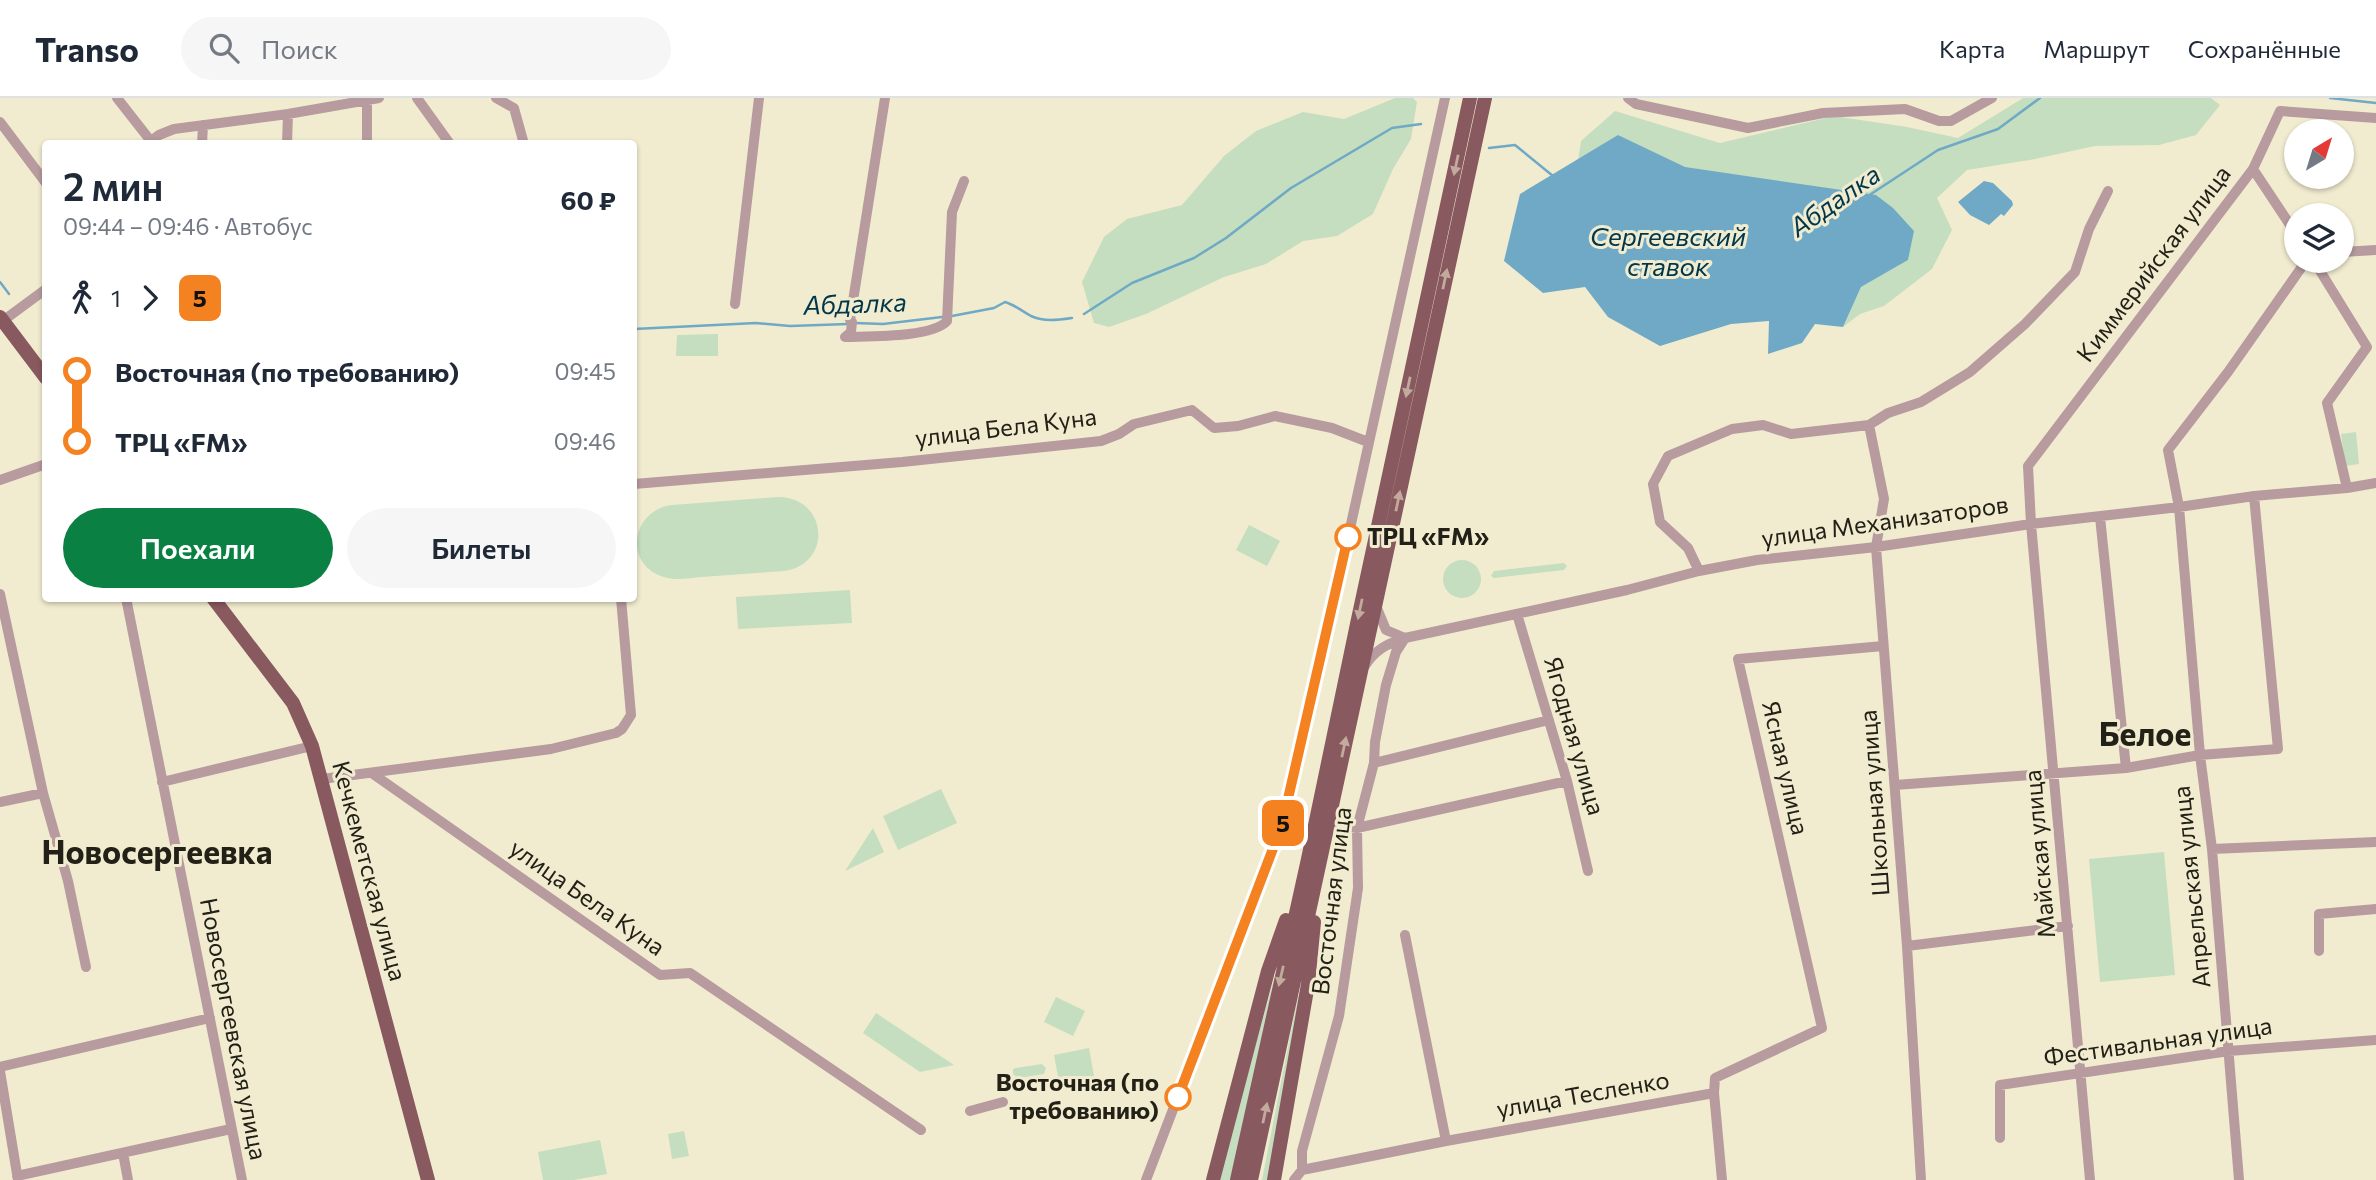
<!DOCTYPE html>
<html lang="ru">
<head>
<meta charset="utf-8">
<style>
	:root { --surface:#fff; --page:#f6f6f7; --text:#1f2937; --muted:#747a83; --line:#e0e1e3; --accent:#0b8043 }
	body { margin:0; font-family:Commissioner,sans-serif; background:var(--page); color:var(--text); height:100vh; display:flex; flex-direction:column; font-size:26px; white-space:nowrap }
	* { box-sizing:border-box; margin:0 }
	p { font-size:23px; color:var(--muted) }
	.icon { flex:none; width:38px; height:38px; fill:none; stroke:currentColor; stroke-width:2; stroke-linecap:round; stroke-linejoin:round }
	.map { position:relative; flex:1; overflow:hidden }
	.drawer { position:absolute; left:42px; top:42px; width:595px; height:462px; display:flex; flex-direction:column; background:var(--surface); border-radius:7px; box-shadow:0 2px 5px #0004 }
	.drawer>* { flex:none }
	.badge { padding:0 14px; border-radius:10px; font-size:24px; line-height:46px }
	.needle { width:46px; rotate:38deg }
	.tools { position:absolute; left:2284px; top:21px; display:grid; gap:14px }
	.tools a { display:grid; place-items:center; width:70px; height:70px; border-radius:50%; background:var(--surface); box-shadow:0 2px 5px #0004; font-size:35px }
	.map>.badge { position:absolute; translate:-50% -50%; box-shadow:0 0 0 4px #fff }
	.legs { display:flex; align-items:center; gap:10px; height:77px; padding:0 21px; font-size:23px }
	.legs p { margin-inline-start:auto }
	.head { display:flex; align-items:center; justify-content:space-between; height:119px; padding:0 21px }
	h1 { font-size:38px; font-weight:600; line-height:52px }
	.primary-button { display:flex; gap:14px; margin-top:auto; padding:14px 21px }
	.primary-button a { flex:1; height:80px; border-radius:42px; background:var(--accent); color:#fff; font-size:28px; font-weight:600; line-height:80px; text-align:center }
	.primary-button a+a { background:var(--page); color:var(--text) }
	ul { padding:0 21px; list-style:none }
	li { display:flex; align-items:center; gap:24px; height:70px; font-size:26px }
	li i { display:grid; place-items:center; width:10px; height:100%; margin:0 9px; background:currentColor }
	li i::after { content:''; width:18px; height:18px; margin:-9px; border:5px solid; border-radius:50%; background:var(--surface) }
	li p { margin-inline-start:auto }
	li:first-child i { background:linear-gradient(#0000 50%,currentColor 0) }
	li:last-child i { background:linear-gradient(currentColor 50%,#0000 0) }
	header { display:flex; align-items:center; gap:42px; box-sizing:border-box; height:98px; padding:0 35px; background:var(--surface); border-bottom:2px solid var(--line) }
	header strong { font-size:33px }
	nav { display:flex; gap:38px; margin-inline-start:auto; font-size:24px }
	.search { width:490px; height:63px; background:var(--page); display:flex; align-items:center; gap:18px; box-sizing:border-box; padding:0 24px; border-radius:38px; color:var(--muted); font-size:26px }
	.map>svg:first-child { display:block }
	.green { fill:#c5debf }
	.water { fill:#6fa9c5 }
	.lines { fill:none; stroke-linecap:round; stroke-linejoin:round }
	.stream { stroke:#6fa9c5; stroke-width:2.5 }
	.minor { stroke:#b79b9e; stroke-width:10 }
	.major { stroke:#88595f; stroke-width:14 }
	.oneway { fill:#c2aa9d }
	.line-1-casing { stroke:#fff; stroke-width:16 }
	.line-1 { stroke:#f58220; stroke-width:10 }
	.stop-1-dot { fill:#fff; stroke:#f58220; stroke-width:3.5 }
	.labels { text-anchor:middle; stroke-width:6; stroke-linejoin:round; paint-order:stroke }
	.street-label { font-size:24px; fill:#232117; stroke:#f1ecd0 }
	.stop-label { font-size:24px; font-weight:bold; fill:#232117; stroke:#f1ecd0; text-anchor:start }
	.water-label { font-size:26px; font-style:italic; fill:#01374b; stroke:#f1ecd0 }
	.district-label { font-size:32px; font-weight:bold; fill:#232117; stroke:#f1ecd0 }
</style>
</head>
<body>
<header>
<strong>Transo</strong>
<div class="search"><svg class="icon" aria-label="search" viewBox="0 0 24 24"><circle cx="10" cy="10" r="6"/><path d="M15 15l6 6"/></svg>Поиск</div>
<nav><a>Карта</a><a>Маршрут</a><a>Сохранённые</a></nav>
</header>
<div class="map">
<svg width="2376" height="1082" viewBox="0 0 2376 1082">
	<rect width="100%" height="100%" fill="#f1ecd0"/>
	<path class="green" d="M1395 0H1413L1417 4 1411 41 1393 71 1373 116 1337 138 1303 143 1266 166 1224 179 1146 216 1109 229 1094 225 1082 184 1104 139 1127 121 1182 107 1224 58 1256 33 1303 14 1344 21Z
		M2023 0H2211L2220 7 2196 37 2159 47 2095 48 2035 61 1967 72 1937 100 1952 132 1932 171 1884 208 1860 216 1843 229 1861 189 1908 162 1766 83 1684 69 1618 38 1578 63 1581 43 1615 13 1720 45 1834 18 1907 29 1958 40Z
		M718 236V258H676L677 237Z
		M2356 334 2359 366 2345 368 2341 336Z
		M779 399C828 400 833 466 784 473 757 475 729 477 702 479 690 480 676 483 664 479 623 467 631 412 672 407Z
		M1249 427 1280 443 1267 468 1236 452Z
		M1443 481a19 19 0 1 1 38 0a19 19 0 1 1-38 0Z
		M1564 465 1567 468 1564 472 1494 480 1491 478 1494 473Z
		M850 492 852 525 738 531 736 499Z
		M941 691 957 725 898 752 883 718Z
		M873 730 884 754 845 773Z
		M2164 754 2175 877 2100 884 2089 761Z
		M1275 877 1232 1082H1218Z
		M1298 898 1300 899 1272 1082H1262Z
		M1056 899 1085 913 1073 938 1044 924Z
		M876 915 954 967 920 974 863 935Z
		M1089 950 1094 978 1059 984 1054 957Z
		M1042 966 1046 970 1044 976 1018 980 1013 976V971L1016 970Z
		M684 1033 689 1058 672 1061 668 1036Z
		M600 1042 607 1076 574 1082H543L538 1054Z"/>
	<path class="water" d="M1618 37 1685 69 1876 97 1893 110 1914 133 1908 162 1861 189 1843 229 1815 226 1802 245 1768 256 1769 223 1731 226 1660 248 1608 219 1585 189 1543 195 1504 163 1520 96Z
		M1984 83 1993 85 2012 103 2013 107 2004 118 2001 116 1989 127 1970 117 1958 104Z"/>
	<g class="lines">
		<path class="stream" d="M2330 0 2376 5
			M1489 50 1515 47 1553 78
			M1868 98 1938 52 1998 31 2040 0
			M0 184 9 196
			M1084 216 1132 185 1194 160 1226 140 1291 90 1392 30 1421 26
			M952 218 994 210 1005 204C1015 207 1022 213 1031 218 1044 224 1058 222 1072 220
			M855 225 883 226 942 219
			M634 231 756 225 790 228 848 226"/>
		<path class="minor" d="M117 0 150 42
			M417 0 450 46
			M496 0 514 10 524 46
			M885 0 850 222 852 224 851 234 845 239C868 238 932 240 947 223L952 114 964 83
			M1628 0 1636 6 1748 30 1823 15 1905 11 1939 23H1951L1992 0
			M367 2V46
			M0 24 46 85
			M147 46 159 37 174 31 288 16 379 0
			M202 46 203 27
			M287 46 288 16
			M2253 71 2296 136
			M2342 154 2376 152
			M2314 163 2367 249
			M735 206 759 0
			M0 225 46 191
			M1869 327 1884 401 1876 449 1907 848 1921 1082
			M0 382 46 366
			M634 386 902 364 1101 343 1119 336 1134 326 1192 312 1214 330 1238 328 1275 318 1332 330 1368 344
			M2347 390 2327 305 2367 249
			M2100 419 2126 670
			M1699 473 1688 450 1660 424 1653 386 1668 358 1732 331 1763 327 1791 336 1869 327 1888 315 1921 304 1970 274 2025 226 2075 174 2089 131 2108 93
			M0 496 43 695 68 783 86 869
			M126 500 242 1082
			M1376 508 1386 532 1405 540
			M1517 516 1567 683 1588 773
			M1364 569C1375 552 1386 546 1405 540L1627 492 1699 473 1757 462 1876 449 2031 426 2179 409 2254 398 2347 390 2376 385
			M1374 665 1549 622
			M373 676 660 877 690 875 921 1032
			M322 681 551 651 616 635 622 631 631 617 621 500
			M162 684 312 648
			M1895 687 2126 670 2200 657 2278 651 2254 398
			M0 704 43 695
			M1327 726 1357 730 1567 683
			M2212 751 2376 744
			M1405 837 1446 1043
			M1907 848 2068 828
			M2319 853V816L2376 811
			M0 969 210 920
			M0 973 18 1082
			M1714 995 1722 1082
			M970 1013 1003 1004
			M2000 1040V987L2229 953 2376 942
			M123 1055 128 1082
			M1302 1072V1053L1339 918 1358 790 1357 730 1374 665 1375 644 1386 587 1396 554 1405 540
			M17 1078 231 1031
			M1146 1082 1282 727 1334 503 1445 0
			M1294 1082 1302 1072 1446 1043 1714 995 1715 980 1822 930 1738 561 1883 548
			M2090 1082 2031 426 2028 368 2253 71 2280 13 2376 20
			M2239 1082 2212 751 2200 657 2179 409 2168 352 2228 274 2306 163"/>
		<path class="major" d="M0 219 46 280
			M213 500 293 605 312 648 428 1082
			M1213 1082 1268 873 1286 822
			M1237 1082 1308 761 1357 526 1470 0
			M1251 1082 1485 0
			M1274 1082 1308 886 1314 824"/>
	</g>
	<defs><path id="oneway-solid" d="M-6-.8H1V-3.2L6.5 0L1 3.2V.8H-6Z" transform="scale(1.75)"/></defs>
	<g class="oneway">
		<use href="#oneway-solid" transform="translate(1456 67) rotate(102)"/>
		<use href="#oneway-solid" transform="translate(1445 181) rotate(-78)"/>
		<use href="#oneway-solid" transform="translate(1408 289) rotate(102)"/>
		<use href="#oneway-solid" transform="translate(1398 403) rotate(-78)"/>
		<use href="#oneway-solid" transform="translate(1360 511) rotate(102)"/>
		<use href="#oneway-solid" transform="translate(1344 649) rotate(-78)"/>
		<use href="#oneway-solid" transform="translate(1281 878) rotate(103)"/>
		<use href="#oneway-solid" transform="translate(1265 1015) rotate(-78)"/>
	</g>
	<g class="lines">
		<g class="line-1-casing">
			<path id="line-1" d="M1178 999 1282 727 1348 439"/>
		</g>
		<use href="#line-1" class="line-1"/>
	</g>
	<g class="stop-1-dot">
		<circle cx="1348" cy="439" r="12"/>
		<circle cx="1178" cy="999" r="12"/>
	</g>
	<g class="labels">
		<g class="street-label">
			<text transform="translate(2154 166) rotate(-53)" y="8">Киммерийская улица</text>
			<text transform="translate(1006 330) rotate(-7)" y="8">улица Бела Куна</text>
			<text transform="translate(1885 424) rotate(-8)" y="8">улица Механизаторов</text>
			<text transform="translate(1574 638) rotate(74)" y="8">Ягодная улица</text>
			<text transform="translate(1785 670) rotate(77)" y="8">Ясная улица</text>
			<text transform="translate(1875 705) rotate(-94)" y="8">Школьная улица</text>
			<text transform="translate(2040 756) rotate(-95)" y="8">Майская улица</text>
			<text transform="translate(369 773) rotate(75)" y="8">Кечкеметская улица</text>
			<text transform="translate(2192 789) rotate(-96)" y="8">Апрельская улица</text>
			<text transform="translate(587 800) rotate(35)" y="8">улица Бела Куна</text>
			<text transform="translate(1332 803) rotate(-83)" y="8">Восточная улица</text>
			<text transform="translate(233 931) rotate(79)" y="8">Новосергеевская улица</text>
			<text transform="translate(2158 944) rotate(-8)" y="8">Фестивальная улица</text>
			<text transform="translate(1583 997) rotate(-10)" y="8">улица Тесленко</text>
		</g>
		<g class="stop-label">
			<text x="1367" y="447">ТРЦ «FM»</text>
			<text x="1159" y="993" text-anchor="end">Восточная (по<tspan x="1159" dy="28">требованию)</tspan></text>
		</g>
		<g class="water-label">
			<text transform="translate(1835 103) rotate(-35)" y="9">Абдалка</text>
			<text x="1668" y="148">Сергеевский<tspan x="1668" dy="30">ставок</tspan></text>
			<text transform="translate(855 206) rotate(-2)" y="9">Абдалка</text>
		</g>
		<g class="district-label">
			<text x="2145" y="648">Белое</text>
			<text x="157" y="766">Новосергеевка</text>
		</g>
	</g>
</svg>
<div class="tools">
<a><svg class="needle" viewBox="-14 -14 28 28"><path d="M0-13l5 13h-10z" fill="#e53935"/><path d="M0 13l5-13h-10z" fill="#747a83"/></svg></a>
<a><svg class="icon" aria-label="layers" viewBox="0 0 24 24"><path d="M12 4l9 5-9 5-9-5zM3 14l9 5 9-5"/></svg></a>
</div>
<b class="badge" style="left:1283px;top:725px;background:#f58220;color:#111">5</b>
<section class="drawer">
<div class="head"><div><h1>2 мин</h1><p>09:44 – 09:46 · Автобус</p></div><b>60 ₽</b></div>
<div class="legs"><svg class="icon" aria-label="walk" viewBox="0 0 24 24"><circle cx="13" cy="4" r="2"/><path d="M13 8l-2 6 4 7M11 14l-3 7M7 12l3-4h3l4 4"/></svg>1<svg class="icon" aria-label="forward" viewBox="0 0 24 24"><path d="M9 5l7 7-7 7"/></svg><b class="badge" style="background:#f58220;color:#111">5</b></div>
<ul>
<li><i style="color:#f58220"></i><b>Восточная (по требованию)</b><p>09:45</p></li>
<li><i style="color:#f58220"></i><b>ТРЦ «FM»</b><p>09:46</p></li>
</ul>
<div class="primary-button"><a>Поехали</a><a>Билеты</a></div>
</section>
</div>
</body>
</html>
